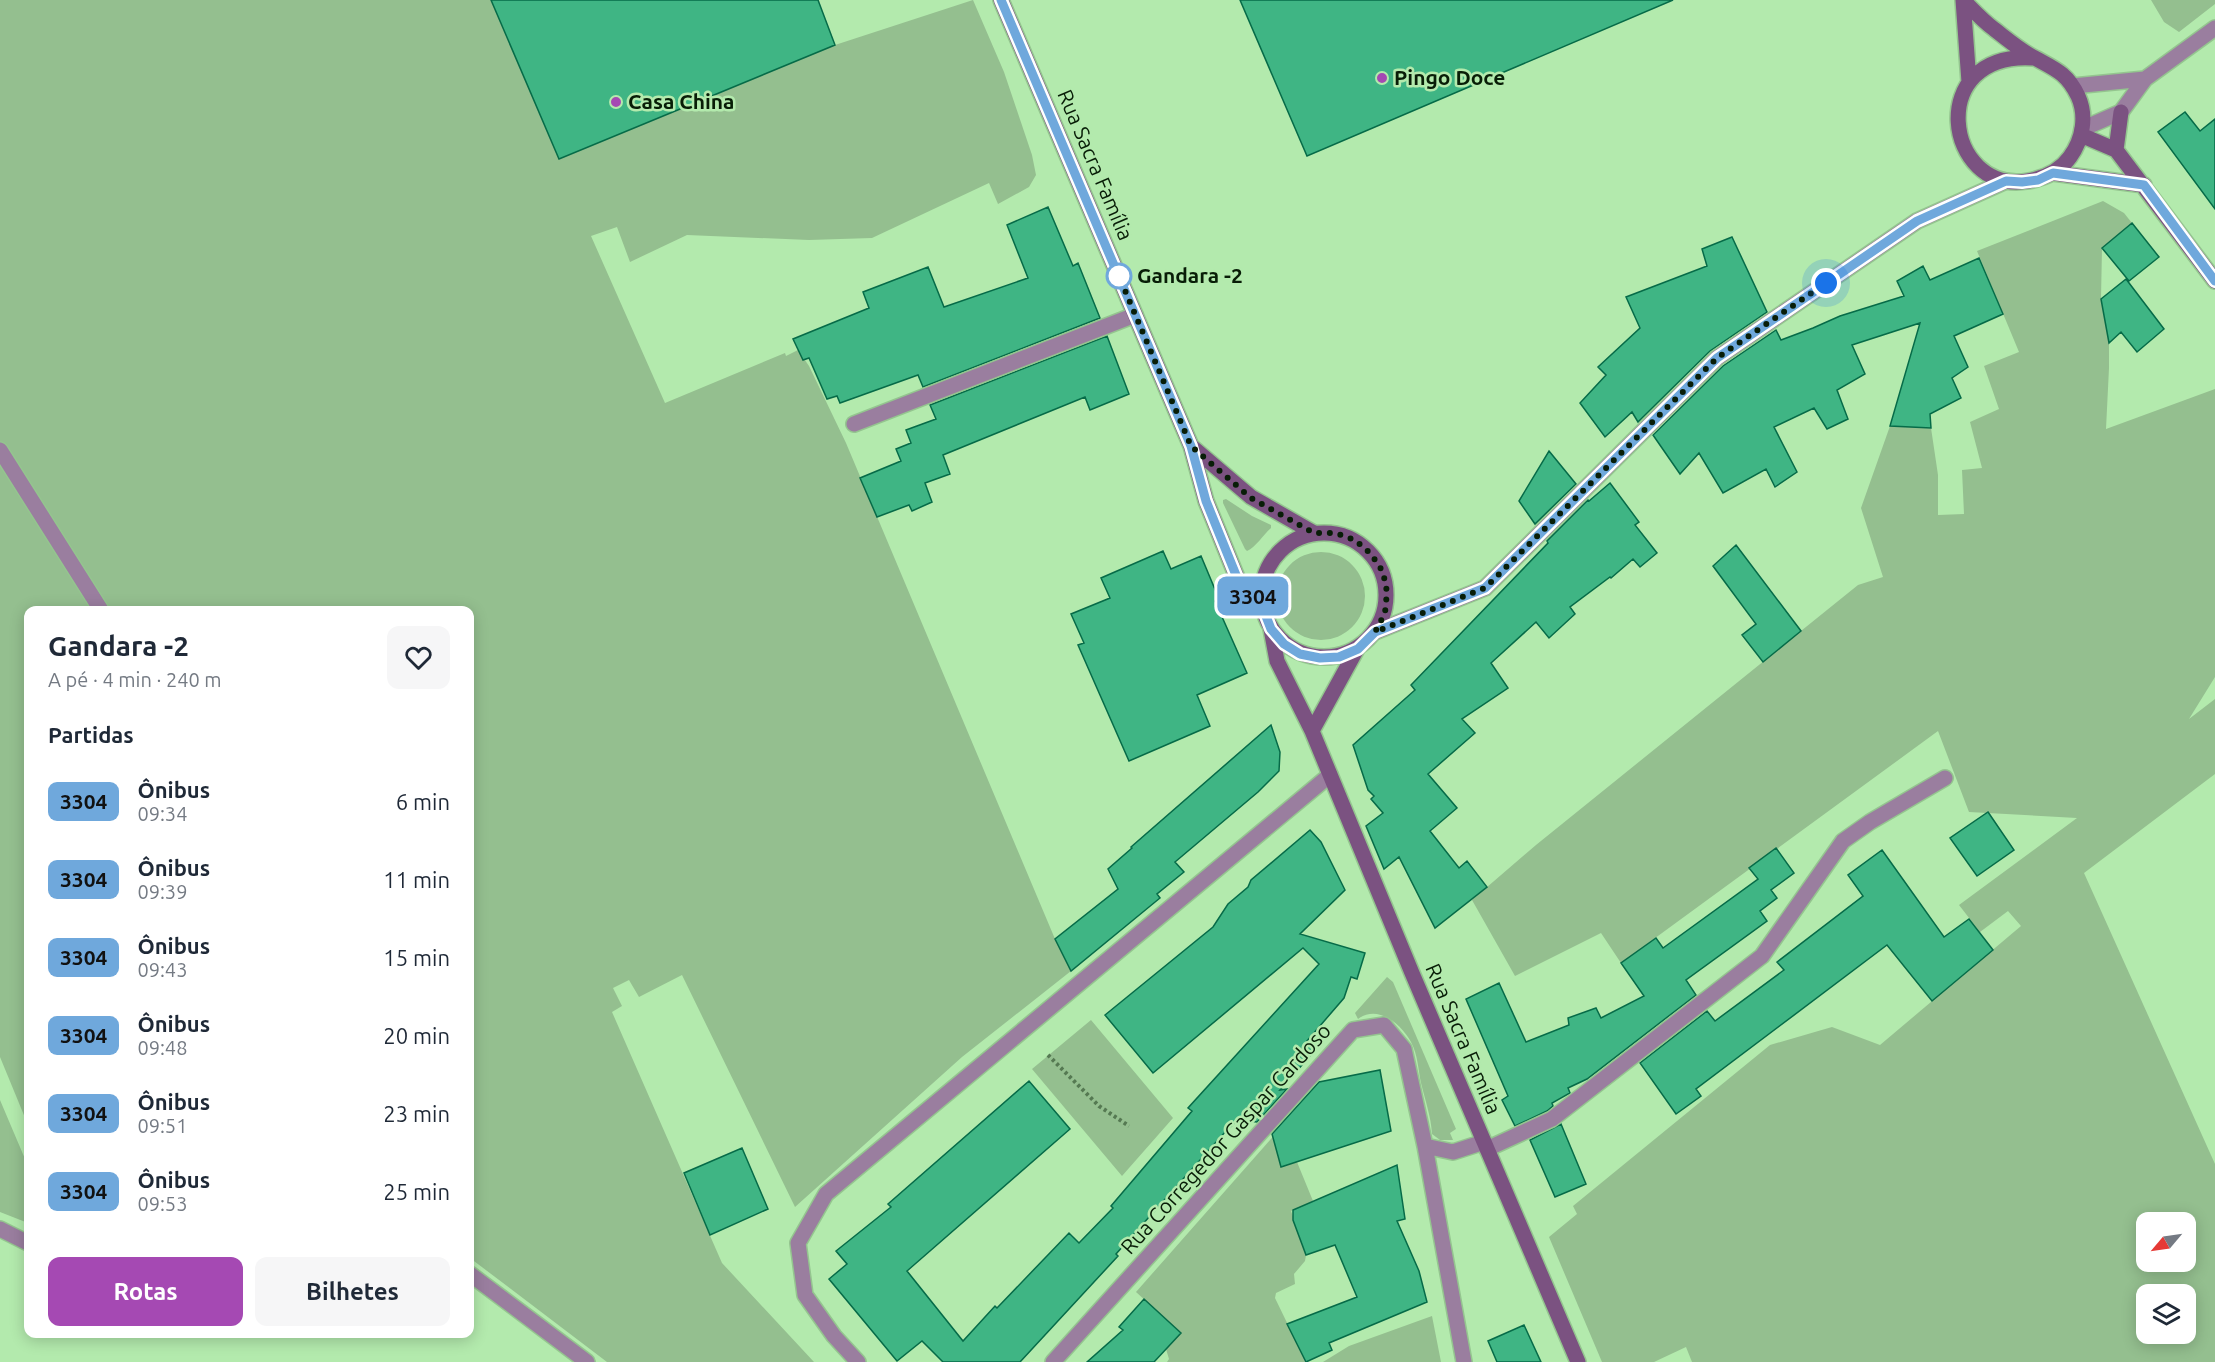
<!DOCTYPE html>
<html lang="pt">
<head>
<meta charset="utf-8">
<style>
	:root { --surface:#fff; --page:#f6f6f7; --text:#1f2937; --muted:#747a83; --accent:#a549b3 }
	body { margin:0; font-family:Ubuntu,sans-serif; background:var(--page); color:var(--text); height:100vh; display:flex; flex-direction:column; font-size:22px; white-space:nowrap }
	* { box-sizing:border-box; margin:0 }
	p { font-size:20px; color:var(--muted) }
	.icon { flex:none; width:33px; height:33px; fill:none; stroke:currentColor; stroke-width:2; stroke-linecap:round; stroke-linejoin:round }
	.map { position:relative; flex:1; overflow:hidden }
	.side { position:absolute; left:24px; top:606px; width:450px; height:732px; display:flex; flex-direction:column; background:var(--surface); border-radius:12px; box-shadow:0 3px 15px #0003 }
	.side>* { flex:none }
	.badge { padding:0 12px; border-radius:9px; font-size:21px; line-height:39px }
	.needle { width:39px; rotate:241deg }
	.tools { position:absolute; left:2136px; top:1212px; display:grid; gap:12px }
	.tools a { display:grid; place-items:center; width:60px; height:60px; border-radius:12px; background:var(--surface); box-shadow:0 3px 15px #0003; font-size:30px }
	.you { position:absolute; width:30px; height:30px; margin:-15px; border:4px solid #fff; border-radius:50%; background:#1a73e8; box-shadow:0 0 0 9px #1a73e833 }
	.map>.badge { position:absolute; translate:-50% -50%; box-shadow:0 0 0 3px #fff }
	h2 { padding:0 24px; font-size:22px; line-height:54px }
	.round { display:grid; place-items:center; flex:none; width:63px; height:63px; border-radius:12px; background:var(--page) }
	.headline { display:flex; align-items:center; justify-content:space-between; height:102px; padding:0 24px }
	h1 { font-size:28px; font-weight:700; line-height:45px }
	.primary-button { display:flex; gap:12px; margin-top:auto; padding:12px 24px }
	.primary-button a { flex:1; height:69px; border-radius:12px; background:var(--accent); color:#fff; font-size:24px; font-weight:700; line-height:69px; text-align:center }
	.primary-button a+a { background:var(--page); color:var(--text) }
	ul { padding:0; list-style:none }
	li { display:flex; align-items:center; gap:18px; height:78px; padding:0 24px }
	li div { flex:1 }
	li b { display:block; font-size:22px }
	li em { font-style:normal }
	li .badge { min-width:66px; font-weight:700; text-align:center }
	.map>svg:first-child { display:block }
	.green { fill:#94bf8f; fill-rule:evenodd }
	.building { fill:#3fb584; stroke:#066b48; stroke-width:1.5 }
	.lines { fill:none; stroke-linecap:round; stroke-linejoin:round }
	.lane-casing { stroke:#94c58f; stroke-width:18 }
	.street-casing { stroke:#94c58f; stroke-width:18 }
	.secondary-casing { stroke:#94c58f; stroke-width:18 }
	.path { stroke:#557952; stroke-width:4; stroke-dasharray:3 3; stroke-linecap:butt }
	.lane { stroke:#9a7e9f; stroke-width:15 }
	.street { stroke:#9a7e9f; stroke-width:15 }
	.secondary { stroke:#7b5281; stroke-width:15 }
	.line-casing { stroke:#fff; stroke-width:14 }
	.line { stroke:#6fa8dc; stroke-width:9 }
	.walk { stroke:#081d07; stroke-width:6; stroke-dasharray:0 10.8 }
	.poi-dot { fill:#a549b3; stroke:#b3eaad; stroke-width:2 }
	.stop-dot { fill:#fff; stroke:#6fa8dc; stroke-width:3 }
	.labels { text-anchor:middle; stroke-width:5; stroke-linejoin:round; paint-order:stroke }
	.poi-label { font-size:21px; font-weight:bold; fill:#081d07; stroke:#b3eaad; text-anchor:start }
	.street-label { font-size:21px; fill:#081d07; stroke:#b3eaad }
	.stop-label { font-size:21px; font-weight:bold; fill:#081d07; stroke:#b3eaad; text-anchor:start }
</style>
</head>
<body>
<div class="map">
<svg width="2215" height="1362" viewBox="0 0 2215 1362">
	<rect width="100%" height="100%" fill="#b3eaad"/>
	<path class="green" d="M0 0H491L559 159 835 45 973 0 1004 72 1032 155 1036 175 1029 187 998 204 989 183 872 238 809 240 687 235 630 262 617 227 591 236 665 403 785 353 786 356 798 350 809 366 846 443 1055 939 1071 971 962 1057 795 1207 682 975 639 997 629 980 613 988 622 1006 612 1012 722 1263 814 1362H607L470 1258V610H28V1125L0 1057Z
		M2151 0H2215V4L2179 32 2164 22Z
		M2103 201 2124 213 2132 223 2102 248 2101 299 2109 343V368L2106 429 2215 389V677L2189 719 2215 699V774L2084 873 2215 1164V1362H1692L1686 1347 1654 1362H1602L1549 1237 1577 1214 1573 1206 1770 1045 1832 1027 1880 1045 2021 926 2008 911 1980 932 1959 905 2077 818 1969 812 1938 731 1621 963 1601 933 1515 976 1472 900 1536 845 1858 585 1883 577 1861 508 1890 426 1931 428 1938 475V515L1964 514 1962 470 1982 468 1970 422 1999 409 1984 366 2019 352 1977 251ZM2146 1222H2186V1262H2146ZM2146 1294H2186V1334H2146Z
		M1226 499 1252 516 1271 525V528C1263 535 1256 547 1247 551L1245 549 1223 503V500Z
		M1277 596a44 44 0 1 1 88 0a44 44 0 1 1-88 0Z
		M1387 977 1393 982 1456 1129 1450 1133 1453 1140H1440L1432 1134C1431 1116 1425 1100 1421 1083 1418 1069 1418 1055 1411 1042 1401 1024 1378 1004 1358 1019L1355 1013Z
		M1091 1020 1173 1118 1122 1176 1032 1069Z
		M0 1100 28 1166V1223L0 1212Z
		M1285 1123 1277 1154 1281 1167 1297 1162 1313 1201 1291 1211 1306 1255 1305 1261 1294 1274 1295 1284 1276 1293 1275 1298 1306 1362H1167L1169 1359 1166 1349 1181 1333 1136 1292Z
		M1432 1316 1441 1362H1323L1349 1346Z"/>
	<path class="building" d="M491 0H818L835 45 559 159Z
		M1240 0H1673L1307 156Z
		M2185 112 2200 131 2215 119V209L2158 132Z
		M1048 207 1073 266 1078 263 1100 318 923 387 918 375 840 403 837 396 827 399 809 358 803 360 793 339 869 308 863 292 928 267 944 307 1028 278 1007 225Z
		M2132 223 2159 257 2129 281 2102 248Z
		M1732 237 1767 312 1710 351 1642 418 1638 422 1632 412 1605 437 1580 403 1606 375 1598 367 1640 328 1626 297 1707 266 1702 249Z
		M1979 258 2003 314 1954 336 1968 367 1952 378 1961 398 1930 414 1931 428 1890 426 1920 323 1852 345 1865 374 1837 390 1848 419 1827 429 1814 408 1774 427 1797 472 1775 487 1766 469 1723 493 1699 453 1680 474 1653 435 1723 366 1776 330 1781 340 1813 328 1840 316 1904 296 1897 281 1923 266 1930 280Z
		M2126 279 2164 329 2137 352 2121 332 2109 343 2101 299Z
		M1107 336 1129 394 1090 410 1085 397 943 455 950 474 925 483 932 502 912 511 909 505 877 517 860 478 901 461 896 449 911 443 906 430 936 419 930 405Z
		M1549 451 1576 484 1535 524 1519 501Z
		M1610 483 1639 522 1635 525 1657 553 1640 567 1633 559 1611 578 1610 577 1570 607 1575 614 1549 638 1536 622 1491 663 1508 688 1462 719 1475 733 1428 774 1457 808 1430 831 1459 868 1467 861 1487 887 1435 928 1399 857 1384 869 1366 826 1383 813 1371 799 1374 796 1368 790 1353 745 1415 690 1411 685 1548 543 1547 541 1588 500 1589 501Z
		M1736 545 1801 631 1763 662 1742 635 1756 624 1713 566Z
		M1163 551 1171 569 1201 556 1219 599 1215 601 1247 673 1197 695 1210 726 1129 761 1078 645 1084 643 1071 614 1110 598 1101 578Z
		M1271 725 1280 752 1279 771 1258 792 1175 862 1184 872 1157 894 1160 898 1071 971 1055 939 1118 889 1108 869 1132 848 1131 847Z
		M1988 812 2014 850 1977 876 1950 838Z
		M1310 830 1321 842 1345 890 1300 934 1365 953 1357 979 1351 977 1344 998 1307 1041 1316 1049 1280 1090 1287 1089 1257 1122 1238 1120 1226 1131 1116 1254 1118 1256 1020 1362H943L922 1341 897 1361 829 1279 847 1264 836 1251 891 1207 888 1204 1029 1081 1070 1129 907 1271 963 1341 995 1306 997 1308 1069 1233 1079 1243 1113 1208 1111 1206 1192 1111 1188 1108 1319 964 1303 948 1153 1073 1105 1015 1213 927 1228 904 1248 887 1251 880Z
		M1776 848 1794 873 1771 890 1777 898 1760 911 1767 921 1686 980 1696 995 1587 1079 1568 1088 1570 1093 1552 1103 1553 1106 1547 1111 1515 1126 1502 1100 1508 1096 1466 999 1499 983 1526 1042 1569 1025 1568 1018 1596 1008 1601 1018 1644 996 1621 963 1656 938 1663 948 1758 879 1749 868Z
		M1882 850 1944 937 1969 919 1993 950 1932 1001 1887 945 1696 1089 1701 1096 1676 1114 1640 1063 1707 1011 1715 1021 1784 970 1777 962 1863 896 1848 875Z
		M1380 1070 1391 1131 1281 1167 1272 1134 1319 1082Z
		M1561 1124 1586 1184 1555 1197 1530 1140Z
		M742 1148 768 1209 710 1235 684 1173Z
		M1397 1165 1405 1219 1397 1221 1419 1271 1427 1302 1329 1343 1332 1350 1306 1362 1287 1324 1357 1297 1335 1245 1306 1255 1293 1220V1210Z
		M1144 1299 1181 1333 1154 1362H1087L1123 1330 1119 1327Z
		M1524 1325 1541 1362H1497L1488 1341Z"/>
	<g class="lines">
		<g class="lane-casing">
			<path id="lane" d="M0 450 101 610"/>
		</g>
		<g class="street-casing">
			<path id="street" d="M2073 86 2145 79
				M2082 129 2121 112 2145 79 2215 28
				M854 424 1135 315
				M1375 632 1485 588 1717 358 1917 221 2006 181
				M1425 1146 1464 1362
				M1487 1149 1552 1119 1762 956 1843 841 1870 822 1945 778
				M0 1229 28 1243
				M470 1274 587 1362
				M858 1362 834 1336 805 1295 798 1243 826 1194 1330 775
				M1053 1362 1353 1030 1384 1025 1404 1049 1425 1146 1453 1152 1484 1142"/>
		</g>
		<g class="secondary-casing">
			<path id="secondary" d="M1001 0 1191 446 1206 501 1238 580 1262 606
				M1963 0 1969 82
				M1964 1C1973 10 1983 21 1994 29 2007 39 2021 51 2035 58 2055 69 2067 73 2078 96 2087 116 2083 139 2070 157 2060 171 2045 178 2028 181 1944 195 1924 50 2034 58
				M2081 135 2116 150 2215 281
				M2116 150 2121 112
				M2053 173 2144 185
				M1191 446 1251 497 1314 533
				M1262 595a62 62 0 1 1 124 0a62 62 0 1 1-124 0Z
				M1271 629 1277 661 1312 731 1412 973 1578 1362
				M1312 731 1357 649"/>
		</g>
		<path class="path" d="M1048 1055 1099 1106 1129 1126"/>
		<use href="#lane" class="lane"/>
		<use href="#street" class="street"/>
		<use href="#secondary" class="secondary"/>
	</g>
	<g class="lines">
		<g class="line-casing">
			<path id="line" d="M1001 0 1191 446 1206 501 1238 580 1262 606 1271 629 1284 644 1300 654 1320 658 1339 657 1358 649 1375 632 1485 588 1717 358 1917 221 2006 181 2022 182 2038 180 2053 173 2144 185 2215 281"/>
		</g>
		<use href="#line" class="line"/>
		<path class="walk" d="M1119 276 1118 274 1191 446 1251 498 1314 533H1335L1355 540 1371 554 1383 572 1387 592 1385 613 1375 632 1485 588 1717 358 1826 283"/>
	</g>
	<g class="poi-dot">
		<circle cx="1382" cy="78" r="6"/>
		<circle cx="616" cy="102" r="6"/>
	</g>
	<circle class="stop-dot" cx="1119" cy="276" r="12"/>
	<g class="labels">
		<g class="poi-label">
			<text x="1394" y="85">Pingo Doce</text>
			<text x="628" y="109">Casa China</text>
		</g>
		<g class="street-label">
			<text transform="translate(1095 165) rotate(67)" y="7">Rua Sacra Família</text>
			<text transform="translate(1463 1039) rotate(67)" y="7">Rua Sacra Família</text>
			<text transform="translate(1226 1139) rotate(-48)" y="7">Rua Corregedor Gaspar Cardoso</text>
		</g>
		<g class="stop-label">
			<text x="1137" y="283">Gandara -2</text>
		</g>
	</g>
</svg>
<div class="tools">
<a><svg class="needle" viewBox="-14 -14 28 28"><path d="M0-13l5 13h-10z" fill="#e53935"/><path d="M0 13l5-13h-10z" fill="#747a83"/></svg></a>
<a><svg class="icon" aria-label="layers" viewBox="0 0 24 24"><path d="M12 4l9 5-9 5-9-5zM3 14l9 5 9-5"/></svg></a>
</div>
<div class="you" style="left:1826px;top:283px"></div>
<b class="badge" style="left:1253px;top:596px;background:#6fa8dc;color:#111">3304</b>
<section class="side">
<div class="headline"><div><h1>Gandara -2</h1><p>A pé · 4 min · 240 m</p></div><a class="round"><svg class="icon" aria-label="heart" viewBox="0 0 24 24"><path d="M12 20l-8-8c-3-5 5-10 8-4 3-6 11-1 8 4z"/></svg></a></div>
<h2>Partidas</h2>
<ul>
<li><span class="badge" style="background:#6fa8dc;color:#111">3304</span><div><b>Ônibus</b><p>09:34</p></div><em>6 min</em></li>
<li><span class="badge" style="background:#6fa8dc;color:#111">3304</span><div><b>Ônibus</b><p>09:39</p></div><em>11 min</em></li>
<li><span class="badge" style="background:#6fa8dc;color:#111">3304</span><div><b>Ônibus</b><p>09:43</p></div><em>15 min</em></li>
<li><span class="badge" style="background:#6fa8dc;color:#111">3304</span><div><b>Ônibus</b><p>09:48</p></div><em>20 min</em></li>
<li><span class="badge" style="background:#6fa8dc;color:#111">3304</span><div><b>Ônibus</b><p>09:51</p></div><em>23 min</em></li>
<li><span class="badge" style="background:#6fa8dc;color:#111">3304</span><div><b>Ônibus</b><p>09:53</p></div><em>25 min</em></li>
</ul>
<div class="primary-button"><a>Rotas</a><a>Bilhetes</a></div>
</section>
</div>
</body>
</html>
